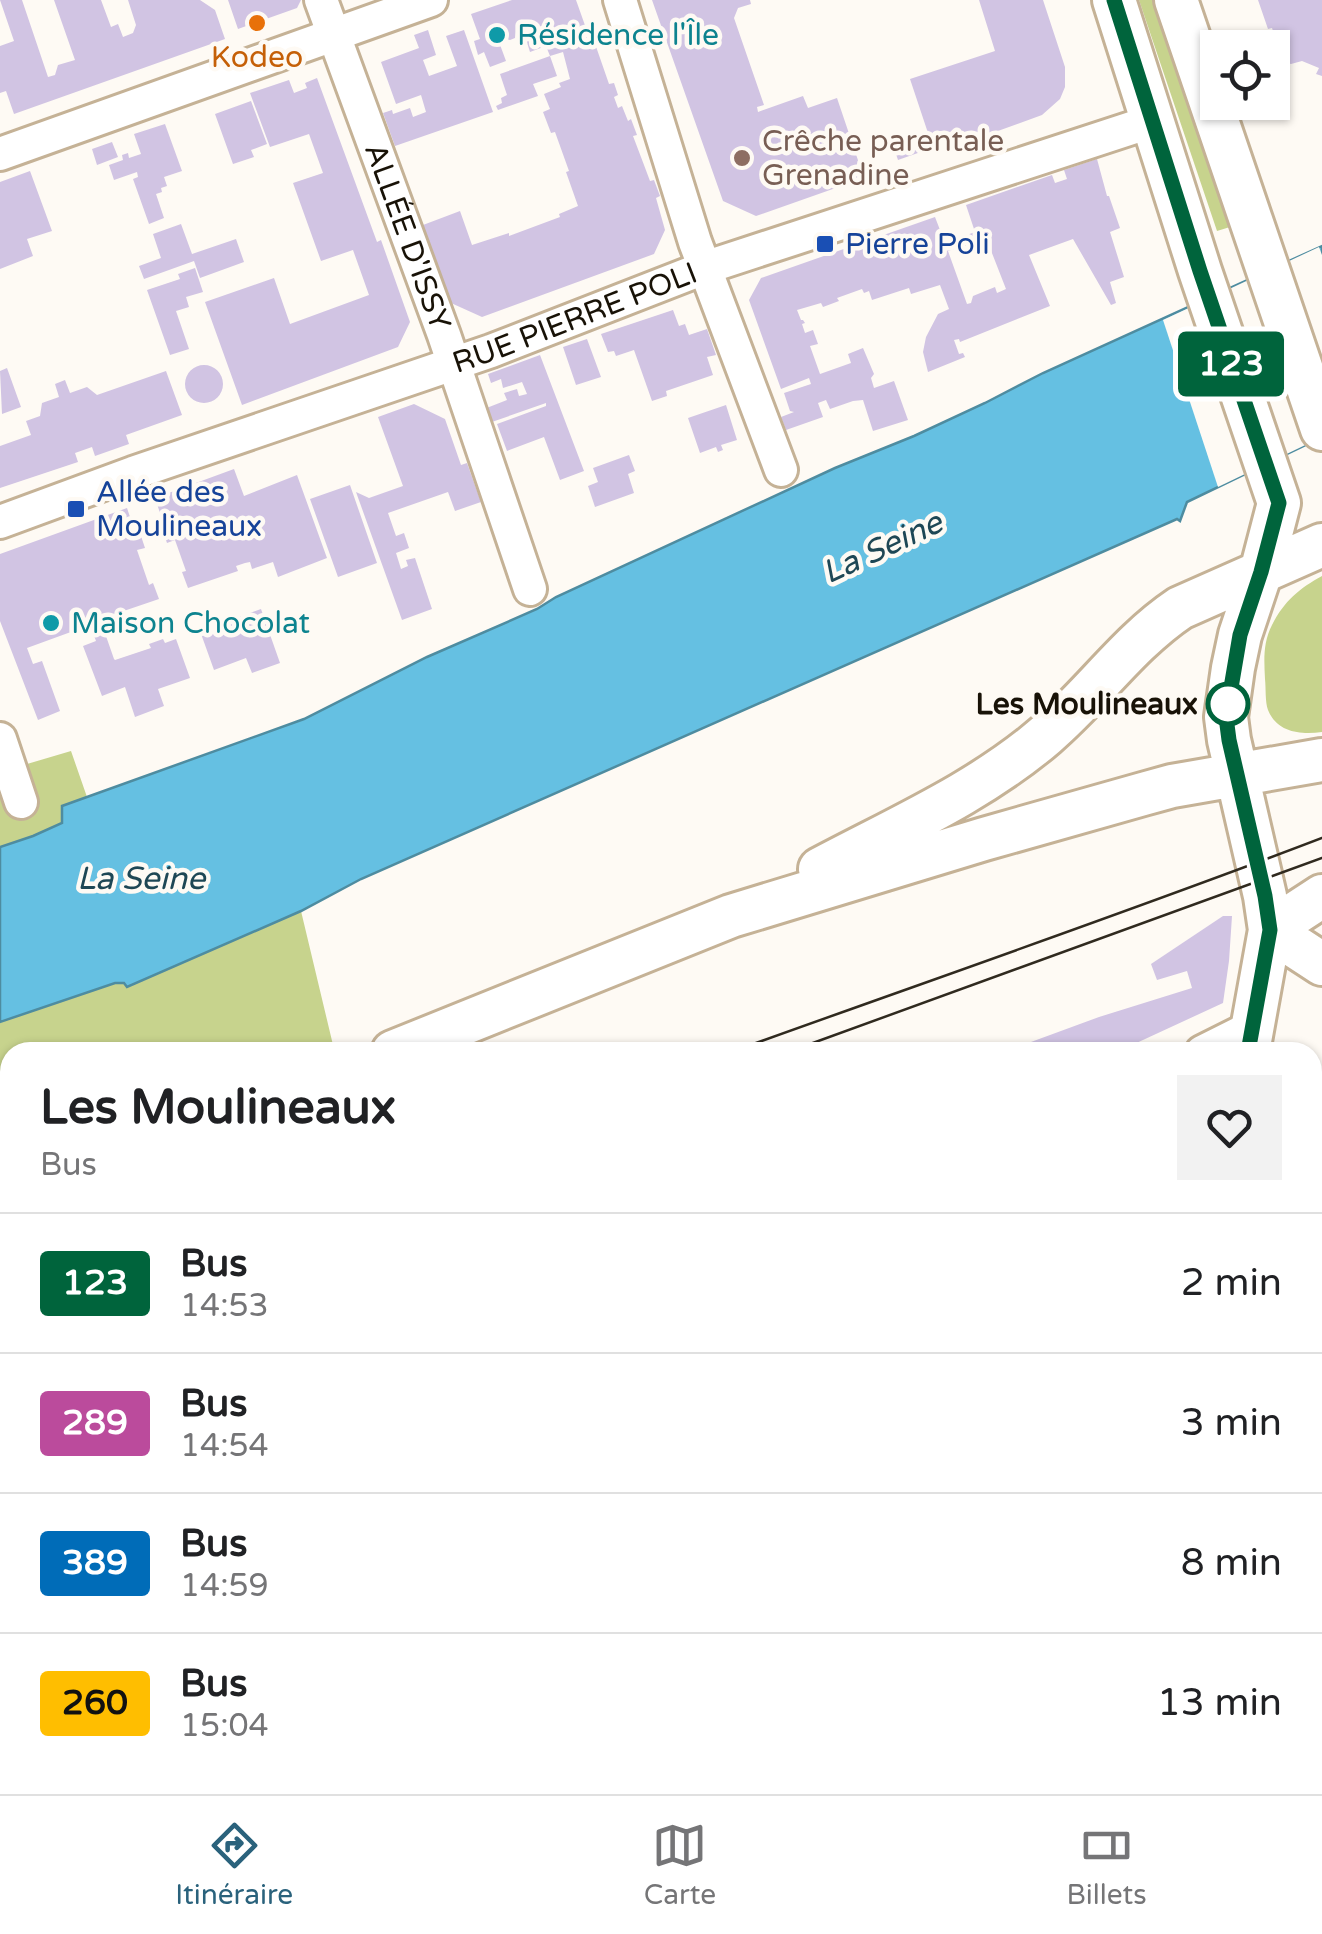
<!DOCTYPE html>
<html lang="fr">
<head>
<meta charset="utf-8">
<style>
	:root { --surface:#fff; --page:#f2f2f2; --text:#202124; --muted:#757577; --line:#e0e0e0; --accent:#2a627c }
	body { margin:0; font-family:"Varela Round",sans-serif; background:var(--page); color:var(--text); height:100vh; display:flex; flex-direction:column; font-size:38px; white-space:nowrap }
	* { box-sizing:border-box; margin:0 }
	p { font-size:32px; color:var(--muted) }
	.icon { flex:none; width:55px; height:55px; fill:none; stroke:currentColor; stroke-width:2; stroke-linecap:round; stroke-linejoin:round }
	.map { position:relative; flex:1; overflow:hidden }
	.details { position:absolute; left:0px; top:1042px; width:1322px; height:752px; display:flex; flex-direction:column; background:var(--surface); border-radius:30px 30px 0 0; box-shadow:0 2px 8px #0004 }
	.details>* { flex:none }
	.badge { padding:0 20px; border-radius:8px; font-size:35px; line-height:65px }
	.buttons { position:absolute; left:1200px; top:30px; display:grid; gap:20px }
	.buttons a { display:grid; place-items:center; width:90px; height:90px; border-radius:0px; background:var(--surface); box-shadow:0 2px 8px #0004; font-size:50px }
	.map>.badge { position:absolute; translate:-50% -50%; box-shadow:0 0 0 5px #fff }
	.round { display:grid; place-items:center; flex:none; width:105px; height:105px; border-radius:0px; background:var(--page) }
	.headline { display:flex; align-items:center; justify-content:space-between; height:170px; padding:0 40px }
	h1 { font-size:48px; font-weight:700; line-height:75px }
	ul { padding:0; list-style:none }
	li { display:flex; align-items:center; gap:30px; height:140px; padding:0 40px; border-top:2px solid var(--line) }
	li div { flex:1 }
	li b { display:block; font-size:38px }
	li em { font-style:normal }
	li .badge { min-width:110px; font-weight:700; text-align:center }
	.menu { display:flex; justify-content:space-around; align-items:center; height:140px; border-top:2px solid var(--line); background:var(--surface); font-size:28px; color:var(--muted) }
	.menu a { display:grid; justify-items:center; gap:5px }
	.menu .selected { color:var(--accent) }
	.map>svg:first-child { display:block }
	.green { fill:#c7d38d }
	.water { fill:#65c0e2; stroke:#4e8ca0; stroke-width:2.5 }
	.pier { fill:#fefaf4 }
	.building { fill:#d1c4e3; fill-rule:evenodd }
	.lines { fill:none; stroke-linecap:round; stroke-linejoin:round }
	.minor-casing { stroke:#c5b296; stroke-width:38 }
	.major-casing { stroke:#c5b296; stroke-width:48 }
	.minor { stroke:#fff; stroke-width:32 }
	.major { stroke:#fff; stroke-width:42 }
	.tram { stroke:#302a1f; stroke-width:2.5 }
	.line-casing { stroke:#fff; stroke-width:22 }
	.line { stroke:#00643c; stroke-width:15 }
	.food-dot { fill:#e8710a; stroke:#fefaf4; stroke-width:4 }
	.culture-dot { fill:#0f9aa8; stroke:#fefaf4; stroke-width:4 }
	.education-dot { fill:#8d6e63; stroke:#fefaf4; stroke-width:4 }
	.transit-dot { fill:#1a4fb4; stroke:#fefaf4; stroke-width:4 }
	.stop-dot { fill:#fff; stroke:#00643c; stroke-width:5 }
	.labels { text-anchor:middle; stroke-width:9; stroke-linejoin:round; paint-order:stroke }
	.culture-label { font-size:30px; fill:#0d838f; stroke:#fefaf4; text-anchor:start }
	.food-label { font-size:30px; fill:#c56008; stroke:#fefaf4 }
	.education-label { font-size:30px; fill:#785e54; stroke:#fefaf4; text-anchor:start }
	.street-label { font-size:30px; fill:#181207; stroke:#fefaf4 }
	.transit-label { font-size:30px; fill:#164399; stroke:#fefaf4; text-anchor:start }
	.stop-label { font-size:30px; font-weight:bold; fill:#181207; stroke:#fefaf4; text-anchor:end }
	.water-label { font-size:32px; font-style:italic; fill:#1e4755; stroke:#fefaf4 }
</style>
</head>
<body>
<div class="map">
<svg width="1322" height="1794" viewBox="0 0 1322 1794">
	<rect width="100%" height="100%" fill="#fefaf4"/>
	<path class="green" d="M1139 0H1154L1230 227 1217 231Z
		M1322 576V732C1302 735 1277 733 1268 710 1265 702 1266 688 1265 679 1264 659 1263 643 1272 625 1284 601 1300 588 1322 576Z
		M71 751 87 797 62 806 63 823 33 836 0 847V772Z
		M301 911 333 1045 313 1052H10V1172L0 1177V1022L115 983H124L128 987Z"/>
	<path class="water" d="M1322 246V437L1187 502 1180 521 1177 519 361 879 301 911 127 987 124 983H115L0 1022V847L33 836 62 823V806L304 719 427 657 537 609 556 597 835 468 914 436 985 403 1043 373Z"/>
	<path class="pier" d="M1319 247 1322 255V437L1218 487 1163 320Z"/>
	<path class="building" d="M0 0H22L48 77 55 75 58 65 75 60 54 0H101L111 27 118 24 123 37 133 33 136 25 128 0H200L215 10 225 39 14 114 6 91 0 93V46L14 41Z
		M228 0H301L297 8 238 29Z
		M512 0H576L587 31 583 32 585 38 592 35 609 84 614 83 618 95 614 97 618 108 622 106 628 121 631 119 637 135 633 136 644 165 650 181 654 180 660 196 656 198 665 230 654 254 482 317 451 303 423 225 460 211 472 245 509 233V236L560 217 559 214 578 206 566 172 569 171 555 132 551 133 543 112 550 109 544 94 561 87 559 83 570 79 563 52 550 56 546 46 530 52 524 33 521 30 516 32 515 38 510 40 502 38 499 42 506 61 490 67 484 52 478 55 474 41 480 39 471 14Z
		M652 0H750L751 4 738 8 734 18 764 105 757 107 758 112 803 96 808 108 837 98 864 178 756 216 723 201Z
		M979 0H1043L1065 67V87L1060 99 1042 115 934 154 932 148 898 160 894 148 929 136 910 79 995 51Z
		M1258 0H1322V76L1316 74 1319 68 1302 61 1291 64 1283 62 1272 28 1268 29Z
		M428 30 436 55 423 60 429 76 457 66 446 36 464 30 493 112 395 146 383 113 392 110 393 114 410 108 413 117 426 112 421 95 396 104 381 62 419 48 414 35Z
		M550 56 557 76 533 84 538 96 498 110 496 106 502 103 501 98 507 95 500 74Z
		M317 78 377 242 381 240 410 322 398 347 242 405 205 302 274 278 290 324 369 295 353 250 321 261 293 183 323 173 309 134 270 147 250 93 289 80 294 93 307 88 305 83Z
		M251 101 267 144 251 150 254 157 233 164 215 114Z
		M165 124 182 171 164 177 167 186 161 188 162 192 156 194 164 218 149 224 133 179 138 177 137 172 114 180 109 165 123 160 122 155 128 153 129 158 141 154 134 134Z
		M112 142 118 157 97 165 92 149Z
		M1097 159 1107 196H1109L1120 228 1110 232 1124 277 1110 282 1116 303 1111 305 1073 239 1029 255 1050 306 960 342 959 339 954 340 959 354 963 353 965 357 928 372 923 352 926 337 938 314 949 309 940 285 911 294 909 288 872 300 869 291 864 293 862 289 837 298 839 301 823 307 821 303 797 310 801 320H803L805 323 802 324 805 333 813 330 818 344 810 346 820 374 851 363 848 354 863 348 874 374 871 378 874 388 894 381 908 420 873 431 863 400 853 401 830 409 826 400 818 403 823 417 786 430 781 417 794 412 790 411 784 393 811 384 809 378 781 389 749 300 761 278 935 217 945 243 975 232 966 205 1052 175 1055 183 1067 179 1064 170ZM979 241 982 251 990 248 1006 289 997 293 995 287 973 296 971 303 967 304 948 251Z
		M30 171 52 231 27 239 33 256 0 269V182Z
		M181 224 192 254 236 239 244 262 200 278 194 261 144 279 139 266 161 258 153 234Z
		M195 268 203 292 186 297 189 307 176 311 189 349 170 355 147 290 180 279 178 274Z
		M673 310 679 326 685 324 689 335 707 329 716 355 707 357 713 375 666 391 667 396 652 401 634 350 616 356 614 351 608 352 601 334Z
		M587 339 601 377 576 385 563 347Z
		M540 355 584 471 560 480 544 437 507 451 497 424 546 406V403L489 423 484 409 507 400 504 393 517 389 519 396 527 394 522 382 503 388 501 379 491 383 488 374Z
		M185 384a19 19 0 1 1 38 0a19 19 0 1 1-38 0Z
		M7 368 21 407 2 414 0 371Z
		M166 371 182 415 126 435 129 444 95 456 92 447 75 453 78 462 0 488V446L31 435 26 421 40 416 42 403 59 397 55 384 65 380 70 393 87 387 97 395Z
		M414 404 445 419 461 465 467 463 481 502 455 511 448 492 388 513 396 536 404 533 409 548 396 553 401 569 408 566 406 560 415 558 432 609 402 620 356 492 369 498 403 486 378 417Z
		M726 405 737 440 721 445 723 450 718 452 716 447 700 453 688 418Z
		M629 455 635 471 628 474 634 493 595 507 588 486 598 482 593 468Z
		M234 469 244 496 297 475 327 558 278 577 273 562 252 569 250 562 245 563 236 566 238 571 188 588 182 572 186 571 175 540 167 543 162 529 171 526 165 511 160 513 155 498Z
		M350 485 377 563 338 577 310 499Z
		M127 508 132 523 127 525 132 537 140 533 145 548 137 550 149 585 153 583 159 599 109 616 108 613 99 616 114 659 115 660 151 648 149 644 163 639 165 643 176 639 190 678 158 689 164 706 135 717 125 687 102 696 83 646 96 641 90 625 27 648 33 664 42 661 60 711 38 720 0 621V554Z
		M261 609 280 663 252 673 246 658 214 670 200 631 212 627 210 622 224 617 226 622Z
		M1223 916H1232L1229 961 1223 1003 1117 1052H1004L1099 1017 1192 988 1187 971 1157 980 1151 964Z
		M1321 1115H1322V1197L1312 1195V1146Z
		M1314 1350 1322 1351V1683L1312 1681Z
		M0 1508 10 1530V1575L0 1580Z
		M6 1642 10 1651V1689L2 1694 0 1644Z
		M10 1765V1785H39L33 1794H22L0 1779Z
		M111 1785H189L183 1794H124Z
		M406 1785H426L432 1794H394Z
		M805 1785H935L949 1794H819Z
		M1077 1785H1125L1124 1794H1076Z
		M1188 1785H1230L1229 1794H1187Z
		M1243 1785H1294L1322 1789V1794H1242Z"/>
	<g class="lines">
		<g class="minor-casing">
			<g id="minor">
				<path id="s1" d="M321 0 444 335 530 589"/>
				<path d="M620 0 695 242 781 470"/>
				<path d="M0 154 431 0"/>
				<path id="s2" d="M0 522 133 473 491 351 704 268 1153 121"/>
				<path d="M0 739 21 802"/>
				<path d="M1202 1052 1252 1027"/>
				<path d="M0 1613 10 1608"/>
				<path d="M751 1785 766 1794"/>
				<path d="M68 1794 74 1785"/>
				<path d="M567 1794 580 1785"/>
			</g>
		</g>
		<g class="major-casing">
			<path id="major" d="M1114 0 1200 271 1279 503 1261 572 1240 635 1233 668 1226 717 1229 740 1265 896 1270 930 1248 1052
				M1176 0 1322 429
				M820 869C897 828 980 792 1046 735 1093 695 1128 643 1180 608L1322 545
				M1270 930 1322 964
				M1270 930 1322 896
				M393 1052 731 916 984 839 1143 794 1172 786 1322 760
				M0 1201 10 1197
				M1154 1794 1155 1785"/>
		</g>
		<use href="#minor" class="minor"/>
		<use href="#major" class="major"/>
		<path class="tram" d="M731 1052C928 981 1126 913 1322 838
			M788 1052 1322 858
			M0 1319 10 1316
			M0 1337 10 1333"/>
	</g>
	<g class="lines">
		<g class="line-casing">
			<path id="line" d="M1114 0 1200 271 1279 503 1261 572 1240 635 1226 717 1229 740 1265 896 1270 930 1248 1052"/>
		</g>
		<use href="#line" class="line"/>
	</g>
	<circle class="food-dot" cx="257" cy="23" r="10"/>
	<g class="culture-dot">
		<circle cx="497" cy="35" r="10"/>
		<circle cx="51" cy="623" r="10"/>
	</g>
	<circle class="education-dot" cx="742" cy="158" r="10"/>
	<g class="transit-dot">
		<rect x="815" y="234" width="20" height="20" rx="5"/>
		<rect x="66" y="499" width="20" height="20" rx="5"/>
	</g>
	<circle class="stop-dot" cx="1228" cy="704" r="20"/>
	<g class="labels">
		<g class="culture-label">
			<text x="517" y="45">Résidence l'Île</text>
			<text x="71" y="633">Maison Chocolat</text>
		</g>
		<g class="food-label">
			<text x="257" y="67">Kodeo</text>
		</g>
		<g class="education-label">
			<text x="762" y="151">Crêche parentale<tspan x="762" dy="34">Grenadine</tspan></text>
		</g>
		<g class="street-label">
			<text dy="10" stroke="none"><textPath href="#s1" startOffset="252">ALLÉE D'ISSY</textPath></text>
			<text dy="10" stroke="none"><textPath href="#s2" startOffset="610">RUE PIERRE POLI</textPath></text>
		</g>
		<g class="transit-label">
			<text x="845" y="254">Pierre Poli</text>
			<text x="96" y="502">Allée des<tspan x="96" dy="34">Moulineaux</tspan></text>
		</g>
		<g class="stop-label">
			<text x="1198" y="714">Les Moulineaux</text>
		</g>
		<g class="water-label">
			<text transform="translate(882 547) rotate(-25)" y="11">La Seine</text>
			<text x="141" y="889">La Seine</text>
		</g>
	</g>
</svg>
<div class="buttons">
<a><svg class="icon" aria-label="locate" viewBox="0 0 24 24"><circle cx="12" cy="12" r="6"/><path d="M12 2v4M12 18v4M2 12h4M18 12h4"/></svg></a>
</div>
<b class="badge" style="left:1231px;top:364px;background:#00643c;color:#fff">123</b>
<section class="details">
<div class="headline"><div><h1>Les Moulineaux</h1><p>Bus</p></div><a class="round"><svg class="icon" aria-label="heart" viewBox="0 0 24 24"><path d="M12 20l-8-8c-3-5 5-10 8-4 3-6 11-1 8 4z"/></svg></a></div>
<ul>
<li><span class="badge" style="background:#00643c;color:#fff">123</span><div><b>Bus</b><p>14:53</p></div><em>2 min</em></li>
<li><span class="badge" style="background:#bb4b9c;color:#fff">289</span><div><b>Bus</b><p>14:54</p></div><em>3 min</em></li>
<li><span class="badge" style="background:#006cb8;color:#fff">389</span><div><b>Bus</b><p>14:59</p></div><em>8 min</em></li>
<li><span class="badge" style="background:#ffbe00;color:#111">260</span><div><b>Bus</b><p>15:04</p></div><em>13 min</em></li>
</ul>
</section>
</div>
<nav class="menu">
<a class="selected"><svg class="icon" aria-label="directions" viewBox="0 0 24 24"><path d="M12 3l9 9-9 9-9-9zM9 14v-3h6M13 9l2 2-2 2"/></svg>Itinéraire</a>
<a><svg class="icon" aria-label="map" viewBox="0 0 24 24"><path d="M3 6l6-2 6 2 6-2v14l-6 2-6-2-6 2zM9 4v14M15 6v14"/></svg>Carte</a>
<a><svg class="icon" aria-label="tickets" viewBox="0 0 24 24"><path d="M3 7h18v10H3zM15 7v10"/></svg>Billets</a>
</nav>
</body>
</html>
